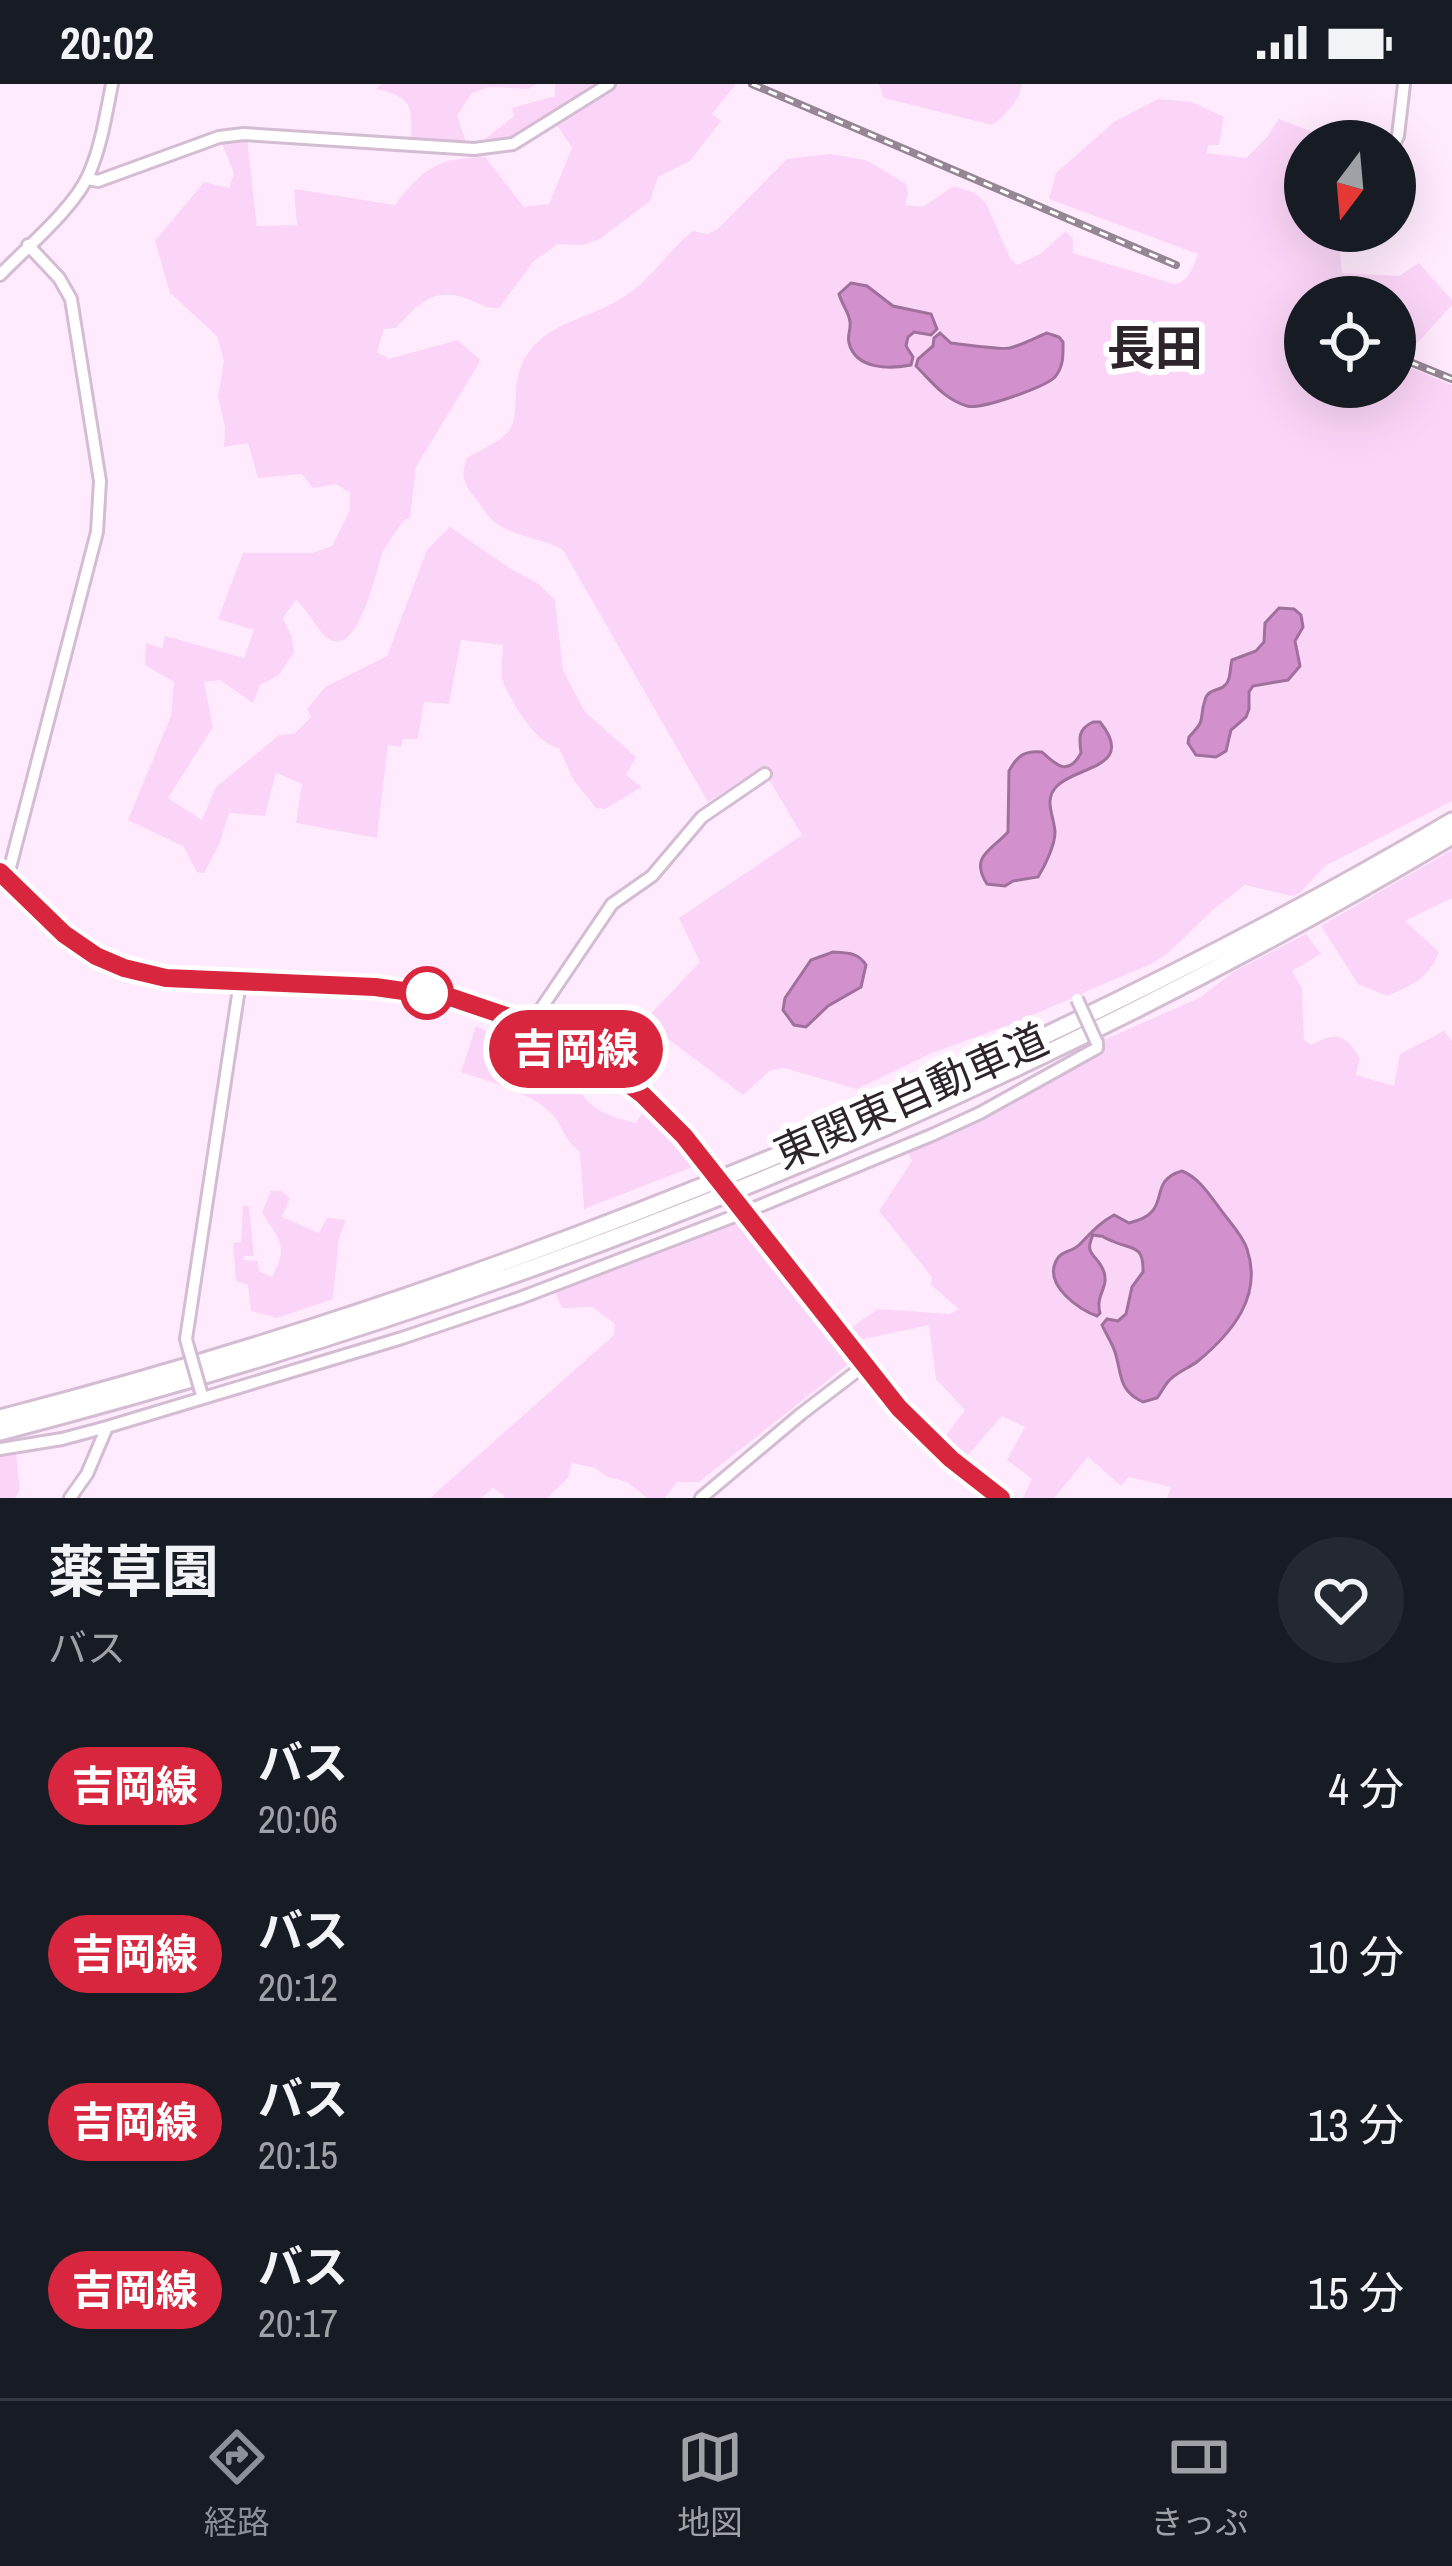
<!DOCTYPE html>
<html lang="ja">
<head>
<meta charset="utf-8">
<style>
	:root { --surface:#171b24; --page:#242831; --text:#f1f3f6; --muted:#9ea1a6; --line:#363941; --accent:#8c9099 }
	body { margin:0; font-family:"Archivo Narrow","Noto Sans JP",sans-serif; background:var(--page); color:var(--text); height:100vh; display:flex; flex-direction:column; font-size:45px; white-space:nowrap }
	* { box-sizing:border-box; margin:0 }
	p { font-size:39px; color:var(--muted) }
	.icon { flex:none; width:66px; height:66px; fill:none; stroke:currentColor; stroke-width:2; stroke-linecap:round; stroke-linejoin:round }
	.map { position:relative; height:1414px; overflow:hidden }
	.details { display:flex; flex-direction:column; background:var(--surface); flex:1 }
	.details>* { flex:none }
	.badge { padding:0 24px; border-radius:39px; font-size:42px; line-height:78px }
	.needle { width:78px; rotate:196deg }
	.buttons { position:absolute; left:1284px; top:36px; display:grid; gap:24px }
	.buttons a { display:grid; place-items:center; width:132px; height:132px; border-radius:50%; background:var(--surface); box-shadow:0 12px 48px #0002; font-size:60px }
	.map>.badge { position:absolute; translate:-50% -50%; box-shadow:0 0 0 6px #fff }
	.round { display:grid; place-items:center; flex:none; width:126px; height:126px; border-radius:63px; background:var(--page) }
	.summary { display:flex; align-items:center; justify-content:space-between; height:204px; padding:0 48px }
	h1 { font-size:57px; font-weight:700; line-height:90px }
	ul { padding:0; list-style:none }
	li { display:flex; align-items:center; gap:36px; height:168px; padding:0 48px }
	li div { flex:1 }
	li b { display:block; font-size:45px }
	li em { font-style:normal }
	li .badge { min-width:132px; font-weight:700; text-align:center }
	.status { display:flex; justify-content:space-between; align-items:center; height:84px; padding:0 60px; background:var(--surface); direction:ltr }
	.status svg { height:33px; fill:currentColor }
	.dock { display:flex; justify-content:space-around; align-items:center; height:168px; border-top:3px solid var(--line); background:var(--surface); font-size:33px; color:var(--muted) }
	.dock a { display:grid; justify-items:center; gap:6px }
	.dock .on { color:var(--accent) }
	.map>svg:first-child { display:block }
	.green { fill:#fbd5f7; fill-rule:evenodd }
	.water { fill:#d291cd; stroke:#a0709d; stroke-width:3 }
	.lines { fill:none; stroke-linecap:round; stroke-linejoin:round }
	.minor-casing { stroke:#d4bcd2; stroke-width:16 }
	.highway-casing { stroke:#d4bcd2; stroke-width:21 }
	.minor { stroke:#fff; stroke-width:10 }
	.highway { stroke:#fff; stroke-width:15 }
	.rail-casing { stroke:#958693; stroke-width:8 }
	.rail { stroke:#fff; stroke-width:3; stroke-dasharray:9; stroke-linecap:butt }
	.minor-bridge-casing { stroke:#d4bcd2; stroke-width:16; stroke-linecap:butt }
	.highway-bridge-casing { stroke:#d4bcd2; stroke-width:21; stroke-linecap:butt }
	.minor-bridge { stroke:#fff; stroke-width:10 }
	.highway-bridge { stroke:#fff; stroke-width:15 }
	.line-casing { stroke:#fff; stroke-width:27 }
	.line { stroke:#d7263d; stroke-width:18 }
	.stop-dot { fill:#fff; stroke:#d7263d; stroke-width:6 }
	.labels { text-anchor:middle; stroke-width:12; stroke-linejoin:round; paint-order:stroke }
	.street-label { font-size:42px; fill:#2d242c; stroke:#fff }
	.quarter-label { font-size:48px; font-weight:bold; fill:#2d242c; stroke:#fff }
</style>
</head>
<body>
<div class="status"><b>20:02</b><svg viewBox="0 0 49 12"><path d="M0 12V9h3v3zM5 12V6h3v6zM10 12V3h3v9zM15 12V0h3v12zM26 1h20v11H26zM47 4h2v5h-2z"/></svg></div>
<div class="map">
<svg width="1452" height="1414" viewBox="0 0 1452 1414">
	<rect width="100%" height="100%" fill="#ffebfd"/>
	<path class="green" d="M382 0H537L528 5 489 3 472 9 457 32 467 60 411 58C412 23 414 13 376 5Z
		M555 0H736L712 30 721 37 690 77 658 93 650 117 600 155 583 161 558 160 534 177 499 224C483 225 476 217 462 213 430 204 415 224 396 244L384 245 377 268 389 275 457 256 481 276 416 383 410 434 404 436C397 447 388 457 383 468 376 484 359 579 326 553 318 547 308 526 296 516L283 534 292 553 294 568 279 591 260 601 253 619 220 596 204 598 213 643 168 714 202 736 216 703 279 651 294 650 311 633 307 625 325 603 387 572 427 466 450 443 511 485 539 500 555 516 563 586 585 628 636 673 626 691 642 703 605 725 596 724 574 697 559 664C536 660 513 621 504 600 499 589 503 573 503 561L461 556 449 620 424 618 418 655H403L401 663 388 661 377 754 296 739 302 700 276 689 265 732 229 729 220 759 204 789 197 788 183 762 128 736 171 632 174 598 145 581 146 559 162 564 165 552 244 574 254 546 218 535 243 469H312L332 462 350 426V409L336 400 313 404 302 390 258 394 248 359 224 363 225 343 218 313 224 277 217 252 170 209 155 157 204 98 229 104 234 89 221 57 247 54 257 142 297 141 294 105 395 121C423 84 438 74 485 73L524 123 549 120 572 64 552 33 520 53 494 59 485 55 514 32 512 24 555 12Z
		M879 0H1022C1019 18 1006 30 992 41L884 14Z
		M1158 15 1192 18 1224 33 1219 61H1208L1207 69 1246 74 1267 53 1279 35 1336 57H1305V147H1388L1339 158 1342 189 1399 192 1419 179 1452 216V221L1399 279 1452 301V717L1325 782 1300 809 1292 812 1245 801 1214 825 1167 870 1149 881 1082 909 1106 955 1201 913 1233 888 1306 850 1321 870 1292 887 1302 904 1304 956 1311 961C1336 948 1344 949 1360 974L1356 991 1394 1002 1400 970 1444 947 1452 957V1414H1167L1171 1403 1129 1393 1121 1402 1088 1373 1054 1414H1023L1032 1395 1007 1376 1025 1343 1002 1332 967 1372 944 1354 965 1326 936 1295 929 1241 855 1257 848 1246 878 1225 950 1230 959 1225 931 1201 932 1193 879 1127 912 1077 906 1065 1013 1016 1104 965 1079 911 1012 940 932 969 857 1005 784 984 771 986 743 1011 644 937 700 878 679 834 802 751 762 684 708 718 563 466C541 453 507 452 490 434 485 429 483 423 478 418 466 403 459 394 467 374 480 366 497 359 507 349 526 329 501 289 541 255 563 237 593 231 617 217 649 200 665 169 693 147L707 150 718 145 787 75 830 70 866 76 906 100 908 110 905 121 923 123 954 102 975 109 986 119 1010 174 1017 181 1040 170 1066 147 1073 155V169L1174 200C1188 199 1194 182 1198 170L1049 115 1056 89 1114 38ZM1305 213H1395V303H1305Z
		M1452 766V814L1405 837 1439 868C1428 895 1413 901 1387 912L1358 900 1321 842Z
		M476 942 582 999 578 1005C593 1028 612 1033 636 1039L643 1028 665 1047 695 1082 584 1125 580 1068C562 1054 564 1042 551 1029 531 1008 487 997 461 988Z
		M271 1107H281L290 1114 282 1133 319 1149 327 1134 346 1136 339 1155 333 1215 277 1234 251 1227 248 1201 236 1197 233 1159 241 1158 243 1122H249L254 1172H244L243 1176 258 1177 259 1187 272 1193C289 1161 279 1157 262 1128Z
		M736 1137 851 1278 699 1398H677L665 1414H647L627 1398 608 1393 595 1384 572 1379 568 1394 547 1414H504V1411L493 1404 481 1414H430L614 1251 615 1240 592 1223 562 1224 555 1208Z
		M16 1369 20 1406 15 1414H0V1372Z"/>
	<path class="water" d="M851 199 867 202 893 222 931 230 937 245 931 251 914 248 908 253 906 262 913 273 911 281C890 285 856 286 849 259 847 250 851 247 850 238 849 228 842 221 839 210Z
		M940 249 951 259C960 260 1003 266 1010 264 1022 261 1035 254 1047 249L1059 253 1063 258C1063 271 1064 282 1055 293 1045 303 981 326 967 322 945 316 931 297 916 282L918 275 933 262 934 254Z
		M1279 524 1294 525 1301 531 1303 543 1295 557 1300 582 1288 596 1253 602 1249 608V625L1246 633 1231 646 1226 667 1216 673 1196 671 1188 659 1189 653C1208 633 1198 637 1205 616 1209 602 1223 609 1228 597 1231 590 1230 583 1232 576L1256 567 1264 558 1265 539Z
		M1093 638H1100C1137 684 1076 682 1057 702 1043 716 1054 731 1055 748 1055 761 1045 782 1038 793L1013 797 1005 802 987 800C969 772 992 766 1008 748L1009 687C1017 672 1025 666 1042 668 1056 681 1068 693 1081 669 1079 653 1078 645 1093 638Z
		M833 868C847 869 858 868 866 881L861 903 828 922 806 943 794 941 783 926 785 914 811 876Z
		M1182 1087C1202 1095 1213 1117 1227 1134 1234 1143 1243 1153 1247 1165 1263 1212 1232 1249 1198 1277 1188 1285 1175 1288 1167 1299 1163 1304 1161 1309 1157 1314L1143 1318C1118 1307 1122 1290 1115 1268 1112 1259 1106 1250 1102 1241L1107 1235 1118 1237 1126 1230 1132 1203 1143 1188C1144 1160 1132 1166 1112 1157 1095 1150 1112 1154 1093 1151 1083 1172 1098 1170 1104 1188 1109 1205 1095 1210 1100 1229L1097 1232C1079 1226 1044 1201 1056 1177 1060 1167 1072 1168 1079 1161 1090 1150 1099 1139 1114 1131L1129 1139C1176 1128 1144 1098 1182 1087Z"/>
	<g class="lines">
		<g class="minor-casing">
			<path id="minor" d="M1395 58 1398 52 1404 0
				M88 95 98 97 219 53 244 50 474 65 513 60 609 0
				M0 191C26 164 73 125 88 92 101 64 106 30 112 0
				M7 795 97 448 100 397 71 215 59 194 28 161
				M530 941 612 820 652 792 702 733 765 690
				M189 1266 186 1255 240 898
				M0 1365 62 1355 107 1343 402 1254 520 1214 745 1128 932 1051 980 1029 1097 964V959
				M70 1414 87 1390 107 1343
				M701 1414 801 1330 865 1281"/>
		</g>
		<g class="highway-casing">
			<path id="highway" d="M0 788C36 821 67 861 113 880 167 902 229 898 285 899 340 901 396 901 450 913 518 929 593 965 644 1012 669 1035 691 1061 712 1087
				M738 1120C818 1221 895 1340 1001 1414
				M0 1334C325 1250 640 1137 945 998 1119 919 1288 834 1452 737
				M0 1348C508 1216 1001 1021 1452 752"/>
		</g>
		<use href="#minor" class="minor"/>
		<use href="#highway" class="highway"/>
		<g class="rail-casing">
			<path id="rail" d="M752 0 1176 181
				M1410 278 1452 295"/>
		</g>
		<use href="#rail" class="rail"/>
		<g class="minor-bridge-casing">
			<path id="minor-bridge" d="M1077 915 1097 959
				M189 1266 201 1308"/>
		</g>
		<g class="highway-bridge-casing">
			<path id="highway-bridge" d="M712 1087 738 1120"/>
		</g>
		<use href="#minor-bridge" class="minor-bridge"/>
		<use href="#highway-bridge" class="highway-bridge"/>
	</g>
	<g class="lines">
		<g class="line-casing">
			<path id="line" d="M0 788 64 850 96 872 124 884 166 894 375 903 453 914 530 940 607 984 642 1010 684 1052 899 1324 951 1375 1001 1414"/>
		</g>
		<use href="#line" class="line"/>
	</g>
	<circle class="stop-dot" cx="427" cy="909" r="24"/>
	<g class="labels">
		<g class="street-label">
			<text transform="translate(911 1012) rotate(-24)" y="15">東関東自動車道</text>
		</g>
		<g class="quarter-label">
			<text x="1155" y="281">長田</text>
		</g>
	</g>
</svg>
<div class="buttons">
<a><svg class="needle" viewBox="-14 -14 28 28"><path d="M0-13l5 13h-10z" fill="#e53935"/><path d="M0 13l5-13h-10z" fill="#9ea1a6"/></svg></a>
<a><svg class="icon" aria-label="locate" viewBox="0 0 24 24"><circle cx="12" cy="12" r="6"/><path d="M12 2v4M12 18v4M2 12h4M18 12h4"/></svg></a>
</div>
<b class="badge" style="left:576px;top:965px;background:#d7263d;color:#fff">吉岡線</b>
</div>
<section class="details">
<div class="summary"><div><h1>薬草園</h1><p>バス</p></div><a class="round"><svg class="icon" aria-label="heart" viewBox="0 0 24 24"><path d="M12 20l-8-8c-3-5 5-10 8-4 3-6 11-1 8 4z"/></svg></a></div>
<ul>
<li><span class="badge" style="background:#d7263d;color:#fff">吉岡線</span><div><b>バス</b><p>20:06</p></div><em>4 分</em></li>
<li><span class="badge" style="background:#d7263d;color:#fff">吉岡線</span><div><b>バス</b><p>20:12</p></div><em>10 分</em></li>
<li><span class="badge" style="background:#d7263d;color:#fff">吉岡線</span><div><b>バス</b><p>20:15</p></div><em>13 分</em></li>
<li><span class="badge" style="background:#d7263d;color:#fff">吉岡線</span><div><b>バス</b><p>20:17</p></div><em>15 分</em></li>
</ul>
</section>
<nav class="dock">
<a class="on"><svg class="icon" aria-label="directions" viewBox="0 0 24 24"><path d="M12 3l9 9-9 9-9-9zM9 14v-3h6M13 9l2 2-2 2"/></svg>経路</a>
<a><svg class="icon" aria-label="map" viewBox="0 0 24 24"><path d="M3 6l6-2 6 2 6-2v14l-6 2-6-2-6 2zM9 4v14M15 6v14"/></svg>地図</a>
<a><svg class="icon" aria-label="tickets" viewBox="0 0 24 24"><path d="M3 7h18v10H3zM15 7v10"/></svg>きっぷ</a>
</nav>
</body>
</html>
